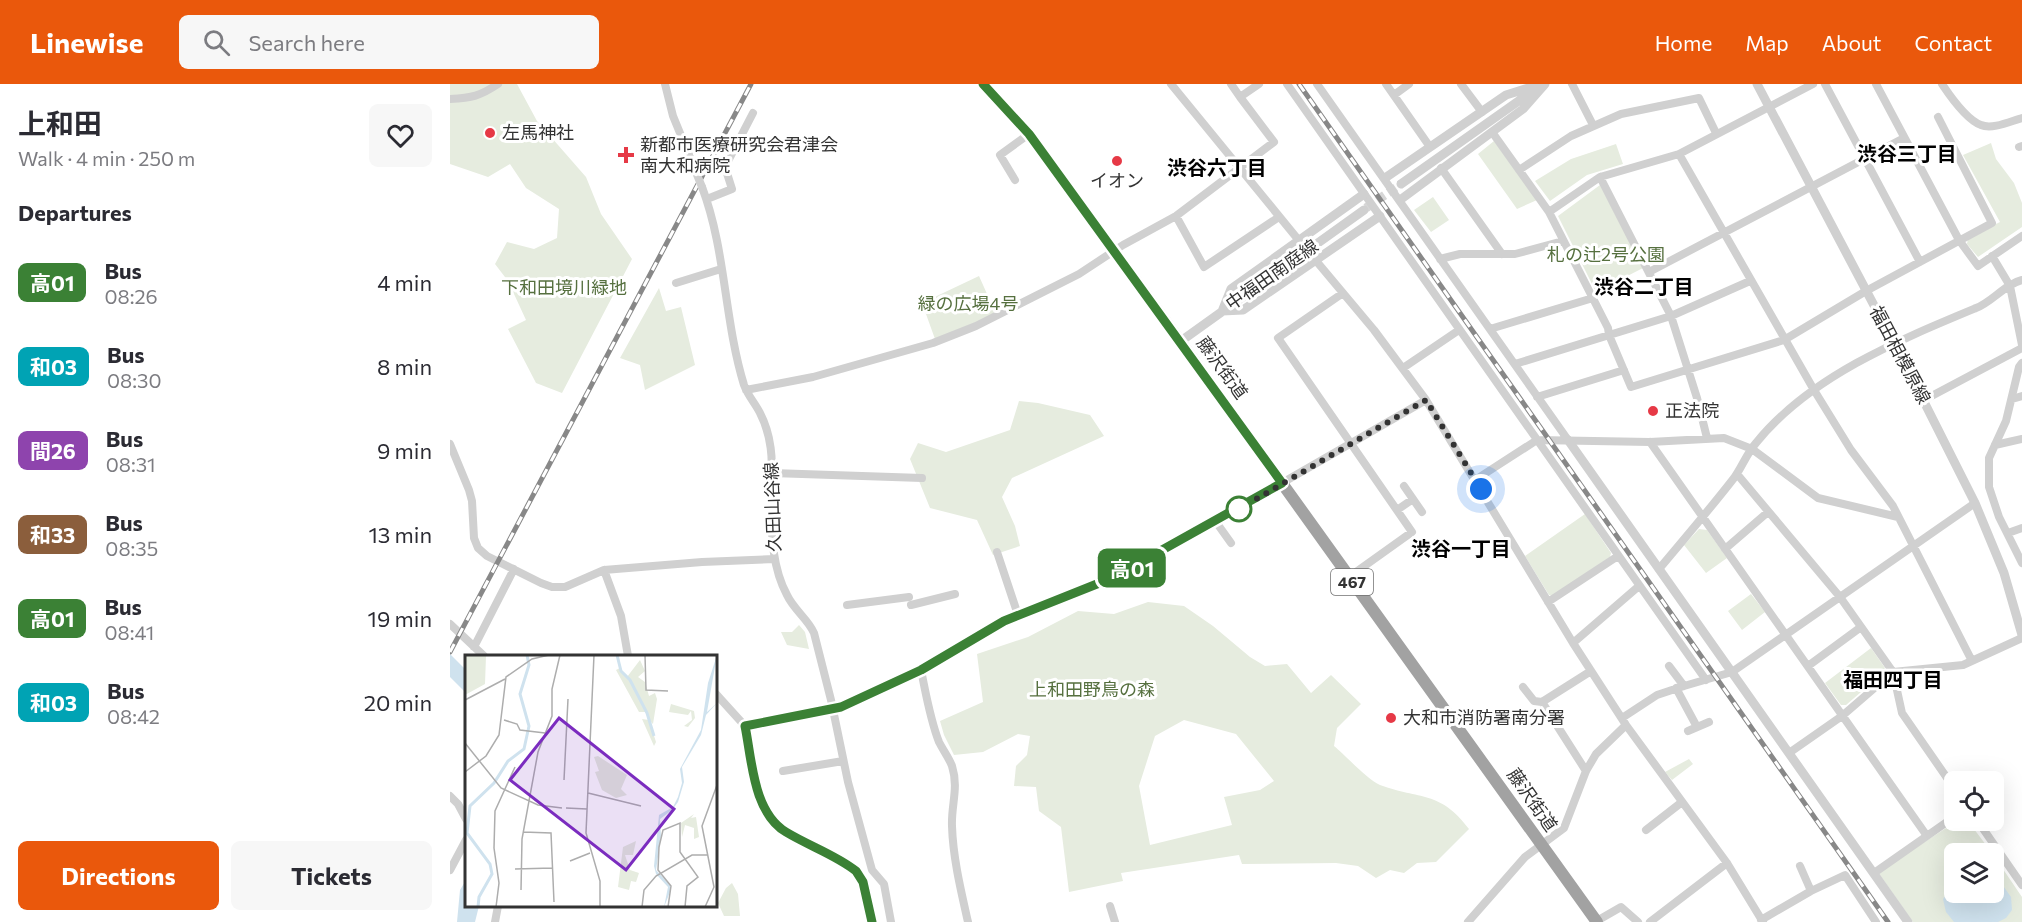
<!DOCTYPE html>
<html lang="en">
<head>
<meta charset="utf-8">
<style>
	:root { --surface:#fff; --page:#f7f7f7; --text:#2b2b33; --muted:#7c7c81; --accent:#ea580c }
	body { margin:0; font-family:Commissioner,"Noto Sans JP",sans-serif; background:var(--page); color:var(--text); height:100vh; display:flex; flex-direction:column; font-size:22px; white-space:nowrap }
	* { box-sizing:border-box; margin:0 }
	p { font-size:20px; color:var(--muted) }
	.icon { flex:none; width:33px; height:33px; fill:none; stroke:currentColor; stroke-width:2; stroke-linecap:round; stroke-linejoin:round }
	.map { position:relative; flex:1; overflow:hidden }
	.sheet { display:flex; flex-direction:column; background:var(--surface); width:450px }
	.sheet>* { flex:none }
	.badge { padding:0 12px; border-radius:9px; font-size:21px; line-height:39px }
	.tools { position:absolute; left:1494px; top:687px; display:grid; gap:12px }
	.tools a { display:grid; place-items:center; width:60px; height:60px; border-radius:9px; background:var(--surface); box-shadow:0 6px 24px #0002; font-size:30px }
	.you { position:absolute; width:30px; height:30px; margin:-15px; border:4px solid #fff; border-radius:50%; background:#1a73e8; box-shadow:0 0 0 9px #1a73e833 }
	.map>.badge { position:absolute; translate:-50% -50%; box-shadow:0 0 0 3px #fff }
	h2 { padding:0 18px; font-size:22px; line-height:54px }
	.round { display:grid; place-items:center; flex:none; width:63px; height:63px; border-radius:9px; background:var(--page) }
	.summary { display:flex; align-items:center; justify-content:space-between; height:102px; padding:0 18px }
	h1 { font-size:28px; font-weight:700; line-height:45px }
	.primary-button { display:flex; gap:12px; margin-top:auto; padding:12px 18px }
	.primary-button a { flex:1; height:69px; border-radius:9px; background:var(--accent); color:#fff; font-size:24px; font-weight:700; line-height:69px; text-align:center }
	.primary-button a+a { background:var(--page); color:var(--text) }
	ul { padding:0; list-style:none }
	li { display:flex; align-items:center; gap:18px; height:84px; padding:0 18px }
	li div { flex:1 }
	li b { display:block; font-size:22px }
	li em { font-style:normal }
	li .badge { min-width:66px; font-weight:700; text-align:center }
	header { display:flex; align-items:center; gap:36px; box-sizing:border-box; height:84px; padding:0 30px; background:var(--accent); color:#fff }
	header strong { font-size:28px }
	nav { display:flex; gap:33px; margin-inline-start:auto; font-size:21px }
	.search { width:420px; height:54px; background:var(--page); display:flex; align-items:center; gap:15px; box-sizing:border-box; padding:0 21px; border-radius:9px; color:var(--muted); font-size:22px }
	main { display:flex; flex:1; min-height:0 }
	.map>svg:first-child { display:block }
	.green { fill:#e6ecdf; fill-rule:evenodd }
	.water { fill:#cfe2ee }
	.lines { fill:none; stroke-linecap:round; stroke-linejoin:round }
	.tertiary-tunnel { stroke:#d6d6d6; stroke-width:9; stroke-dasharray:9 4.5; stroke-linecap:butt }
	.minor { stroke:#d0d0d0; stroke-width:8 }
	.tertiary { stroke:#d0d0d0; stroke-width:9 }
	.trunk { stroke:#a2a2a2; stroke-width:12 }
	.rail-casing { stroke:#888; stroke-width:5 }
	.rail { stroke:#fff; stroke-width:3; stroke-dasharray:9; stroke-linecap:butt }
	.minor-bridge { stroke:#d0d0d0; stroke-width:8 }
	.line-casing { stroke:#fff; stroke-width:14 }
	.line { stroke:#3b8135; stroke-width:9 }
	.walk { stroke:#333; stroke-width:6; stroke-dasharray:0 10.8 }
	.poi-dot { fill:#e63946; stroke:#fff; stroke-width:2 }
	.stop-dot { fill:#fff; stroke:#3b8135; stroke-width:3 }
	.labels { text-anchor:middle; stroke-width:6; stroke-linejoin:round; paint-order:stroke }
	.shield { fill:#fff; stroke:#707070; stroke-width:1.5 }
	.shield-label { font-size:16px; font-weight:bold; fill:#333 }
	.poi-label { font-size:18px; fill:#333; stroke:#fff; text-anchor:start }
	.park-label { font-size:18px; fill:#56703f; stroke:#fff }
	.street-label { font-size:18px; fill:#333; stroke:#fff }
	.neighbourhood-label { font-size:20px; font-weight:bold; fill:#000; stroke:#fff }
	.inset-river { fill:none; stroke:#cfe2ee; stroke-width:3 }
	.inset-road { fill:none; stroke:#adadad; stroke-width:1.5 }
	.view { fill:#7b2cbf; fill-opacity:0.15; stroke:#7b2cbf; stroke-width:3 }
	.inset-edge { fill:none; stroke:#333; stroke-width:3 }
</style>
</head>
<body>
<header>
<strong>Linewise</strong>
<div class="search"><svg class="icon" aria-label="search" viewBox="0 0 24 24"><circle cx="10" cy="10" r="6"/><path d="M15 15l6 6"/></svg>Search here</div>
<nav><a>Home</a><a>Map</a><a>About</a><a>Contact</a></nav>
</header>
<main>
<section class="sheet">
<div class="summary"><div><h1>上和田</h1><p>Walk · 4 min · 250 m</p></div><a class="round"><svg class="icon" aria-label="heart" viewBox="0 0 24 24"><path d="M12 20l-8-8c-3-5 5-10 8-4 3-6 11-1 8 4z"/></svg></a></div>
<h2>Departures</h2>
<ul>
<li><span class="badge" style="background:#3b8135;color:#fff">高01</span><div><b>Bus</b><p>08:26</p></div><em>4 min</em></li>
<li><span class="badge" style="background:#00a3b4;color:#fff">和03</span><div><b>Bus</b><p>08:30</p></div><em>8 min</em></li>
<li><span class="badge" style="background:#8e44ad;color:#fff">間26</span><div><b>Bus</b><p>08:31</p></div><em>9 min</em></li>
<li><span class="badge" style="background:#8b5e3c;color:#fff">和33</span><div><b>Bus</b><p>08:35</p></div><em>13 min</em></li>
<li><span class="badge" style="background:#3b8135;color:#fff">高01</span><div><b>Bus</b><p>08:41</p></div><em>19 min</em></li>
<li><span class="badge" style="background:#00a3b4;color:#fff">和03</span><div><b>Bus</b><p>08:42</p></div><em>20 min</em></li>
</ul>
<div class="primary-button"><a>Directions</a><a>Tickets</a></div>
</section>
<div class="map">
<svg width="1572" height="838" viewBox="0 0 1572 838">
	<rect width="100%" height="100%" fill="#fff"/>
	<path class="green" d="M0 0H67L87 37 136 93 151 130 182 175 112 309 86 299 58 245 76 236 58 197 45 180 57 158 84 165 107 154 109 125 76 104 60 80 38 93 0 80Z
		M1044 57 1087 116 1067 125 1028 70Z
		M1541 59 1546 75 1564 99 1572 119V143L1528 173 1517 160 1518 154 1550 138 1513 71Z
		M1166 60 1173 80 1137 91 1100 117 1085 97 1121 75Z
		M1150 101 1193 184 1146 208 1108 132Z
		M983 113 999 136 981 148 964 126Z
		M529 192 546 230 485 255 472 219Z
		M209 204 216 227 231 223 245 281 195 306 190 281 170 274Z
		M569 317 588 319 640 331 654 352 562 394 552 413 565 442 570 462 543 471 527 436 480 424 460 375 468 359 496 368 560 346Z
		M1135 430 1161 469 1160 473 1102 512 1099 511 1075 472Z
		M1249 445 1257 446 1277 474 1256 489 1234 461Z
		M1301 510 1315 528 1292 546 1278 527Z
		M698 518 734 522 763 542 800 573 815 582 837 580 861 609 881 591 911 620 887 644 884 662C895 671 918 696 930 701 970 716 990 706 1019 745L986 778 967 779 954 789 940 786 926 794 908 782 886 779 792 780 789 771 671 789 673 797 619 808 611 743 589 727 586 703 564 702 566 682 577 671 580 652 568 650 533 668 504 671 494 651 490 637 533 618 527 570 578 553 628 527 664 530ZM734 636 786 650 824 697 810 706 774 713 782 741 700 761 689 702 705 652Z
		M349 541 355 548 359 565 337 561 331 548H342Z
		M1421 564 1435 584 1433 589 1396 621H1391L1375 599Z
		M1239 675 1243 680 1222 696 1215 688Z
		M1507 737H1518L1542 769 1504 770V808H1544V772L1572 813V838H1463L1428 788Z
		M282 799 288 810 290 832H274L268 819 276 804Z"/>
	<path class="water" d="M0 570 16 586V609L0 593Z
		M1544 789 1561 813 1562 826 1556 834 1548 838H1504L1496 828 1493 815 1504 799V808H1544Z
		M16 796V822H29L25 838H7L10 806Z"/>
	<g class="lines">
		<path class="tertiary-tunnel" d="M916 124 951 100"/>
		<path class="minor" d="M215 0 223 32 239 71
			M721 0 851 159
			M781 0 790 13 809 0
			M837 0 1256 596
			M867 0 1118 356
			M936 0 980 63
			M1011 0 1032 28
			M1122 0 1143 41
			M1375 0 1470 178
			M1426 0 1509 156 1528 182 1572 152
			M1492 0C1500 12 1517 36 1531 41 1542 46 1561 37 1572 34
			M944 11 959 0
			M0 15C22 14 30 12 48 0
			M1042 48 1099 128 1158 244 1159 251 1181 303 1334 256 1416 207 1542 139 1488 33
			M1569 63 1572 62
			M1229 70 1364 306 1401 366 1443 422 1522 577
			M991 84 1052 170
			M1069 86 1121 52 1171 30 1249 14 1266 49
			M1150 93 1221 232 1247 314 1257 354
			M565 96 550 71 579 50
			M252 103C276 166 274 236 294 301 298 312 305 319 310 329 321 350 324 377 320 400 322 437 319 478 337 511 344 526 358 535 364 549L381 616 398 698 422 786 434 800 441 838
			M257 115 282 105 275 83 303 29
			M1099 128 1150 93 1229 70 1363 0
			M726 132 754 183 829 133
			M862 172 924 246 976 316 1123 559 1176 641 1277 779 1313 838
			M1542 172 1560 202 1572 261
			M990 175 1010 170H1065L1113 157
			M1199 188 1454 54
			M226 199 271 185
			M893 209 828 254 962 448 899 493
			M1040 245 1143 214
			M1572 279 1569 283 1556 337 1539 374V403L1549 433 1572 479
			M1065 280 1221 232 1300 197
			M953 284 1009 246
			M296 306 363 293 483 259 526 242 629 190 673 161 726 132 824 58 790 13
			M1087 313 1174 286
			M1562 315 1572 312
			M1474 316 1572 264
			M1200 358 1477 752
			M0 360 19 406 22 417 24 454 28 464 37 472 91 499 102 503H115L154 486 252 478 324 475
			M1545 361 1572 355
			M322 389 472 394
			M1287 390 1390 513 1443 588 1452 629 1504 704
			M1025 396 1087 356 1200 358 1274 354 1302 365 1368 414 1448 433
			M832 399 976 316
			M954 402 972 428
			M947 426 963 415
			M766 438 781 459
			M1558 449 1572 444
			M1275 465 1318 428
			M547 468 568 531
			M1209 485C1234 455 1260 425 1284 394 1292 383 1297 369 1306 359 1359 293 1449 256 1526 224 1542 218 1555 200 1572 196
			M154 486 171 532 178 572
			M1098 518 1168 472
			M397 521 459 513
			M461 521 505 510
			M0 540 34 572
			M1123 559 1189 502
			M24 563 64 485
			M1219 582 1234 602
			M1358 582 1411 543
			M471 586C476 610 480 635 489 658 493 666 499 674 502 682 509 704 501 721 502 742 503 774 511 807 518 838
			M1073 603 1084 617 1092 618
			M1226 604 1247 643
			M266 610 295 642 310 715 324 736 334 747 406 787 413 798 422 838
			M1172 634 1207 611 1234 602 1282 588 1525 419
			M1238 647 1259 638
			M1339 669 1392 632 1443 588 1513 581 1572 554
			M333 687 393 677
			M1136 687 1092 618 1141 587
			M0 712 8 720 16 735
			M1527 736 1572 801
			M1196 746 1232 718
			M1350 782 1361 807
			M0 786 16 756
			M1424 789 1504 733
			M660 822 665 838
			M1311 836 1361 807 1395 791 1426 838
			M45 838 48 822
			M1018 838 1075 773 1114 744 1136 687 1146 670 1176 641
			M1145 838 1171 823 1188 838
			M1200 838 1277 779"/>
		<path class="tertiary" d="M1307 0 1455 280 1525 419 1554 489 1572 551
			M935 94 1056 11 1091 0
			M951 100 1084 6
			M950 116 1073 25 1095 0
			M773 225 781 205 914 110
			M772 227 793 226 930 132
			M731 257 914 126
			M1118 356 1458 838
			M295 642 383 625 404 617 471 586 554 537 662 494 832 399"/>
		<path class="trunk" d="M533 0 579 50 740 271 1147 838"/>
		<g class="rail-casing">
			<path id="rail" d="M849 0 1438 838
				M0 568 301 0"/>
		</g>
		<use href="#rail" class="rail"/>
		<path class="minor-bridge" d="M239 71 252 103
			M852 160 862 172"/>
	</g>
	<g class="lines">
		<g class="line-casing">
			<path id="line" d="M422 838 413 798 406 787C386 771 359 762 336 748 303 728 302 676 295 642L391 623 471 586 554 537 662 494 832 399 579 50 533 0"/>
		</g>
		<use href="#line" class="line"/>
		<path class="walk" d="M789 425 784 428 976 316 1031 405"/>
	</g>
	<g class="poi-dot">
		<circle cx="40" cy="49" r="6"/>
		<path d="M173 62h6v6h6v6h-6v6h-6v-6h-6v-6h6z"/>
		<circle cx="667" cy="77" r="6"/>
		<circle cx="1203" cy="327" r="6"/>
		<circle cx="941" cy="634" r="6"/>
	</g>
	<circle class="stop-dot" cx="789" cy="425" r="12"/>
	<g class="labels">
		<rect class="shield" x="881" y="485" width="42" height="26" rx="4.5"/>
		<g class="shield-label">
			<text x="902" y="504">467</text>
		</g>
		<g class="poi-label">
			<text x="52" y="55">左馬神社</text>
			<text x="190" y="67">新都市医療研究会君津会<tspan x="190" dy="21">南大和病院</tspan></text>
			<text x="667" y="103" text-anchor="middle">イオン</text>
			<text x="1215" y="333">正法院</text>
			<text x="953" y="640">大和市消防署南分署</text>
		</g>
		<g class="park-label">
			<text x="1156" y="177">札の辻2号公園</text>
			<text x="114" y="210">下和田境川緑地</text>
			<text x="518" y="226">緑の広場4号</text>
			<text x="642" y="612">上和田野鳥の森</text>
		</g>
		<g class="street-label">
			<text transform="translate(822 191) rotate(-35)" y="6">中福田南庭線</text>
			<text transform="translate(1450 271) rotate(62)" y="6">福田相模原線</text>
			<text transform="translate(772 284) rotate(54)" y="6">藤沢街道</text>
			<text transform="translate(323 423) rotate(-92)" y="6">久田山谷線</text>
			<text transform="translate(1082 716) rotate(55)" y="6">藤沢街道</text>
		</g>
		<g class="neighbourhood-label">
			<text x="1457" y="77">渋谷三丁目</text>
			<text x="767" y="91">渋谷六丁目</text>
			<text x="1194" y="210">渋谷二丁目</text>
			<text x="1011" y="472">渋谷一丁目</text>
			<text x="1443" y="603">福田四丁目</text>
		</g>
	</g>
	<g transform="translate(15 571)">
		<rect width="252" height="252" fill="#fff"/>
		<path d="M0 0 21 1 20 29 0 40ZM175 5 180 16 173 22 180 27 184 41 190 38 192 44 188 69 184 65 191 87 189 91 177 64 184 65 182 57H174L151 15 155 13 162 22ZM206 49 229 56 230 63 223 72 219 71 227 65 226 56 223 60 204 57ZM133 101 162 120 156 134 162 140 151 143 137 135 130 117 134 116 129 102ZM229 159 226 163 231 162 234 182 229 184V173L220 170 217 182 216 168ZM171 186 168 200H160L165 215 174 218 171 227 166 226 164 235 153 232 158 192Z" fill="#e6ecdf"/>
		<path d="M252 0 242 57 252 48 241 60 236 80 217 112 219 127 213 147 207 155 195 164 196 181 191 215 205 230V237L199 252 203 232 191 219 189 211 194 160 208 152 213 142 217 128 215 114 236 75 243 28Z" fill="#cfe2ee"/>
		<path class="inset-river" d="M152 0 156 16 165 25 182 58 189 81M13 252 14 242 27 219 25 209 2 178 5 151 29 128 43 106 59 94 64 71 55 39 64 10 62 0"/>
		<path class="inset-road" d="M129 0 121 178 135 226V252M180 0 181 35 203 36M0 45 40 24M39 65 52 69 55 75 80 78M0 88 36 133 73 150 97 153M0 117 21 101 34 80 41 22 67 4 84 0M99 125 103 44M123 138 176 151M101 153 122 154M58 177 86 178 89 247M105 206 125 198M50 214 88 213M56 235 57 184 73 97 87 61V34L95 0M31 252 34 228 29 193 30 156 50 112M177 252 179 235 191 221 227 200H243M203 252 206 231 193 215 194 192 198 175 215 168V197L233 222 222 231 220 252M240 252 249 232 237 171 252 130"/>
		<path class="view" d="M94 63 209 154 161 215 45 125Z"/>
		<rect width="252" height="252" class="inset-edge"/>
	</g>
</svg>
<div class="tools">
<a><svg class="icon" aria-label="locate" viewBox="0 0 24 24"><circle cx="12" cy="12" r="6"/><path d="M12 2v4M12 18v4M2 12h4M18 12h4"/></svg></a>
<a><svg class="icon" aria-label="layers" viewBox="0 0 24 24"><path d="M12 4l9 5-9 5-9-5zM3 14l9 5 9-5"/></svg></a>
</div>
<div class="you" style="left:1031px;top:405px"></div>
<b class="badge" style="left:682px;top:484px;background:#3b8135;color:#fff">高01</b>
</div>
</main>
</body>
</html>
